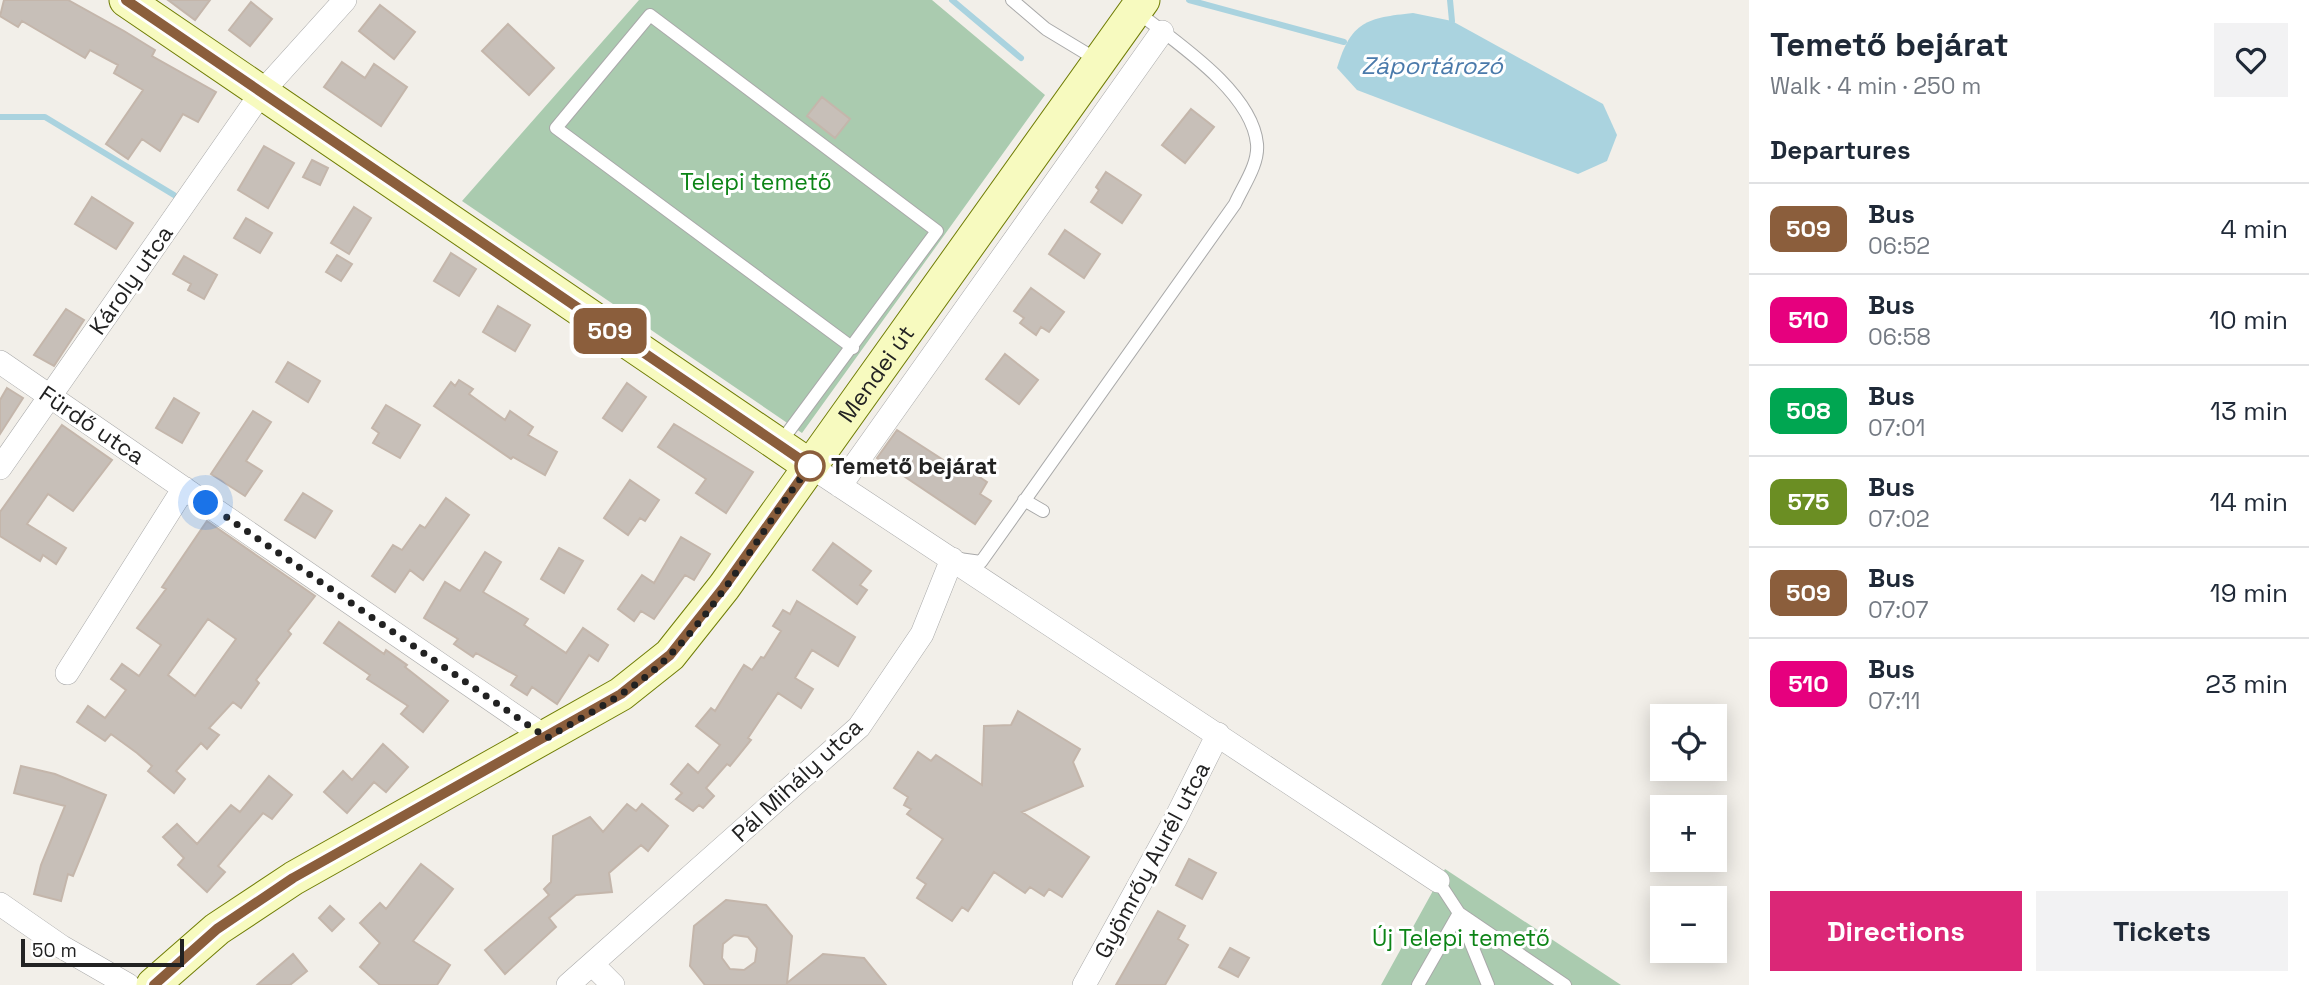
<!DOCTYPE html>
<html lang="en">
<head>
<meta charset="utf-8">
<style>
	:root { --surface:#fff; --page:#f2f2f3; --text:#1f2937; --muted:#747a83; --line:#e0e1e3; --accent:#db2777 }
	body { margin:0; font-family:"Space Grotesk",sans-serif; background:var(--page); color:var(--text); height:100vh; display:flex; flex-direction:column; font-size:26px; white-space:nowrap }
	* { box-sizing:border-box; margin:0 }
	p { font-size:23px; color:var(--muted) }
	.icon { flex:none; width:38px; height:38px; fill:none; stroke:currentColor; stroke-width:2; stroke-linecap:round; stroke-linejoin:round }
	.map { position:relative; flex:1; overflow:hidden }
	.sheet { display:flex; flex-direction:column; background:var(--surface); width:560px }
	.sheet>* { flex:none }
	.badge { padding:0 14px; border-radius:10px; font-size:24px; line-height:46px }
	.tools { position:absolute; left:1650px; top:704px; display:grid; gap:14px }
	.tools a { display:grid; place-items:center; width:77px; height:77px; border-radius:0px; background:var(--surface); box-shadow:0 4px 18px #0003; font-size:35px }
	.scale { position:absolute; left:21px; bottom:18px; width:163px; box-sizing:border-box; padding-left:7px; border:4px solid #222; border-top:0; font-size:19px; line-height:24px; white-space:nowrap; color:#222; -webkit-text-stroke:5px #fff; paint-order:stroke }
	.you { position:absolute; width:35px; height:35px; margin:-18px; border:5px solid #fff; border-radius:50%; background:#1a73e8; box-shadow:0 0 0 10px #1a73e833 }
	.map>.badge { position:absolute; translate:-50% -50%; box-shadow:0 0 0 4px #fff }
	h2 { padding:0 21px; font-size:26px; line-height:63px }
	.round { display:grid; place-items:center; flex:none; width:74px; height:74px; border-radius:0px; background:var(--page) }
	.summary { display:flex; align-items:center; justify-content:space-between; height:119px; padding:0 21px }
	h1 { font-size:33px; font-weight:700; line-height:52px }
	.primary-button { display:flex; gap:14px; margin-top:auto; padding:14px 21px }
	.primary-button a { flex:1; height:80px; border-radius:0px; background:var(--accent); color:#fff; font-size:28px; font-weight:700; line-height:80px; text-align:center }
	.primary-button a+a { background:var(--page); color:var(--text) }
	ul { padding:0; list-style:none }
	li { display:flex; align-items:center; gap:21px; height:91px; padding:0 21px; border-top:2px solid var(--line) }
	li div { flex:1 }
	li b { display:block; font-size:26px }
	li em { font-style:normal }
	li .badge { min-width:77px; font-weight:700; text-align:center }
	main { display:flex; flex:1; min-height:0 }
	.map>svg:first-child { display:block }
	.cemetery { fill:#aacbaf }
	.water { fill:#aad3df }
	.lines { fill:none; stroke-linecap:round; stroke-linejoin:round }
	.stream { stroke:#aad3df; stroke-width:6 }
	.building { fill:#c7bfb8; stroke:#c4b6ab; stroke-width:2; fill-rule:evenodd }
	.lane-casing { stroke:#a9a9a9; stroke-width:14 }
	.street-casing { stroke:#a9a9a9; stroke-width:24 }
	.secondary-casing { stroke:#707d05; stroke-width:35 }
	.lane { stroke:#fff; stroke-width:12 }
	.street { stroke:#fff; stroke-width:23 }
	.secondary { stroke:#f7fabf; stroke-width:33 }
	.line-casing { stroke:#fff; stroke-width:16 }
	.line { stroke:#8b5e3c; stroke-width:10 }
	.walk { stroke:#222; stroke-width:7; stroke-dasharray:0 12.6 }
	.stop-dot { fill:#fff; stroke:#8b5e3c; stroke-width:3.5 }
	.labels { text-anchor:middle; stroke-width:6; stroke-linejoin:round; paint-order:stroke }
	.park-label { font-size:23px; fill:#0c8416; stroke:#fff }
	.street-label { font-size:23px; fill:#222; stroke:#fff }
	.stop-label { font-size:23px; font-weight:bold; fill:#222; stroke:#fff; text-anchor:start }
	.water-label { font-size:24px; font-style:italic; fill:#4a7aab; stroke:#fff }
</style>
</head>
<body>
<main>
<div class="map">
<svg width="1749" height="985" viewBox="0 0 1749 985">
	<rect width="100%" height="100%" fill="#f2efe9"/>
	<path class="cemetery" d="M639 0H932L1045 95 802 433 462 201Z
		M1445 869 1621 985H1381Z"/>
	<path class="water" d="M1413 13 1452 21 1603 104 1617 135 1607 161 1578 174 1357 90 1337 68C1351 21 1367 18 1413 13Z"/>
	<g class="lines">
		<path class="stream" d="M952 0 1021 58
			M1189 0 1344 42
			M1450 0 1452 21
			M0 117H45L174 195"/>
	</g>
	<path class="building" d="M4 0H68L124 31 155 50 152 56 216 92 198 122 183 114 160 151 142 139 128 159 106 144 143 90 114 73 118 65 90 50 85 58 22 21 18 27 0 16Z
		M168 0H210L195 20Z
		M251 2 272 19 250 46 229 30Z
		M380 5 415 32 394 59 359 31Z
		M508 24 554 68 529 95 482 51Z
		M342 62 365 78 374 64 407 87 381 126 324 87Z
		M822 97 850 119 835 138 807 116Z
		M1191 109 1214 127 1185 163 1162 145Z
		M264 146 294 163 268 208 238 190Z
		M312 160 328 168 320 185 303 177Z
		M1106 172 1141 195 1122 223 1091 202 1099 190 1096 187Z
		M92 197 133 223 116 249 75 224Z
		M354 207 371 218 349 254 331 243Z
		M246 218 272 233 260 253 234 238Z
		M1065 230 1100 254 1084 278 1049 254Z
		M451 253 476 269 459 296 434 281Z
		M337 255 352 264 341 281 326 272Z
		M184 256 217 275 204 299 188 290 191 284 173 274Z
		M1031 288 1064 312 1049 332 1041 327 1036 335 1020 323 1024 318 1014 311Z
		M498 306 530 325 515 351 483 332Z
		M66 309 84 320 54 366 34 355Z
		M1005 354 1038 380 1019 404 986 379Z
		M288 362 320 381 308 402 276 382Z
		M459 380 473 389 469 394 505 420 510 411 533 427 528 435 557 452 545 475 513 457 511 459 434 406 451 382 455 386Z
		M627 383 646 397 622 431 603 418Z
		M7 388 23 398 0 434V400Z
		M174 398 199 413 182 443 156 428Z
		M386 405 420 425 400 458 373 443 379 433 372 428Z
		M253 411 271 422 246 461 262 471 245 496 211 474Z
		M674 424 753 472 726 513 696 493 706 479 658 447Z
		M62 425 112 460 73 511 48 494 27 524 66 548 56 564 43 555 40 561 0 536V512Z
		M897 430 945 461 948 456 987 482 980 494 991 501 975 524 877 458Z
		M630 480 659 500 645 521 640 518 628 535 604 518Z
		M303 493 332 511 315 538 285 520Z
		M446 498 469 515 423 580 410 570 395 592 372 576 393 545 402 550 420 525 425 528Z
		M207 521 315 596 288 631 291 634 256 680 259 683 241 708 233 702 209 728 219 735 207 749 201 743 176 771 185 779 174 793 148 771 152 766 137 753 111 734 105 741 77 722 88 706 105 718 126 690 111 679 122 664 139 676 161 645 137 628 166 589 162 587ZM208 619 236 639 195 696 168 675Z
		M681 537 710 554 694 580 685 575 654 619 641 611 634 621 618 609 642 575 654 583Z
		M833 543 871 571 860 585 867 590 857 604 813 570Z
		M559 548 583 561 564 593 541 579Z
		M485 552 501 562 483 592 528 619 524 625 566 653 583 628 608 645 598 661 589 655 557 704 532 687 527 695 511 685 517 676 476 653 473 657 454 644 458 639 424 618 445 582 460 591Z
		M797 601 855 637 838 666 812 650 795 678 813 689 801 708 778 693 748 738 751 740 730 766 727 764 706 788 714 796 703 808 699 805 693 811 676 799 682 793 671 784 688 764 698 773 720 745 696 726 711 708 715 711 744 665 752 670 761 657 764 658 781 631 773 626 783 610 790 614Z
		M339 622 384 654 386 650 407 665 405 667 448 701 423 732 401 714 408 706 367 679 370 675 324 643Z
		M1018 711 1080 749 1073 762 1083 786 1022 812 1089 857 1062 897 1049 889 1044 896 1030 887 1025 893 994 872 968 911 962 907 952 921 917 898 926 884 917 878 943 839 907 814 911 809 904 805 908 797 894 788 918 752 931 761 936 755 982 785 984 726 1011 725Z
		M383 744 408 767 386 792 374 782 347 813 324 792 343 771 352 780Z
		M21 766 55 774 106 795 73 876 68 874 61 901 34 894 41 865 65 806 14 793Z
		M269 776 292 795 272 819 263 813 218 866 225 872 207 892 178 865 184 858 163 837 177 824 197 844 231 805 240 812Z
		M627 804 636 811 642 804 668 826 648 851 641 845 609 873 612 892 576 895 549 918 556 927 505 974 485 950 549 895 544 889 551 882 553 836 590 817 603 832Z
		M1189 859 1216 873 1202 899 1176 885Z
		M421 864 453 889 413 941 450 965 437 985H380L360 967 380 943 360 923 380 903 386 909Z
		M726 900 766 905 792 936 787 983 823 954 864 958 886 985H705L690 966 694 926ZM734 935 748 937 757 948 755 962 744 970 730 969 722 958 723 944Z
		M330 906 344 919 332 931 319 918Z
		M1158 911 1185 926 1178 939 1188 945 1165 985H1116Z
		M1230 948 1249 958 1238 977 1219 967Z
		M293 954 307 971 290 985H257Z"/>
	<g class="lines">
		<g class="lane-casing">
			<path id="lane" d="M1012 0 1046 29 1099 61
				M780 443 937 231 650 15 556 128 853 348
				M1024 500 1043 511
				M959 559 981 562 1235 204C1243 186 1259 164 1257 144 1252 91 1174 41 1136 11
				M1438 881 1459 913 1565 985
				M1459 914 1488 985
				M1418 985 1459 913"/>
		</g>
		<g class="street-casing">
			<path id="street" d="M0 362 547 738
				M810 466 1438 881
				M0 468 262 92 345 0
				M840 486 1162 32
				M67 673 184 488
				M0 904 62 947 128 985
				M592 964 613 985
				M568 985 859 727 922 634 952 559
				M1084 985 1175 820 1218 734"/>
		</g>
		<g class="secondary-casing">
			<g id="secondary">
				<path d="M126 0 810 466"/>
				<path id="s1" d="M153 985 217 929 294 878 621 694 670 655 724 587 1143 0"/>
			</g>
		</g>
		<use href="#lane" class="lane"/>
		<use href="#street" class="street"/>
		<use href="#secondary" class="secondary"/>
	</g>
	<g class="lines">
		<g class="line-casing">
			<path id="line" d="M126 0 810 466 724 587 670 655 621 694 293 878 217 929 154 985"/>
		</g>
		<use href="#line" class="line"/>
		<path class="walk" d="M206 503 547 738C589 713 636 690 670 655 725 599 763 527 810 466"/>
	</g>
	<circle class="stop-dot" cx="810" cy="466" r="14"/>
	<g class="labels">
		<g class="park-label">
			<text x="756" y="190">Telepi temető</text>
			<text x="1461" y="946">Új Telepi temető</text>
		</g>
		<g class="street-label">
			<text transform="translate(131 280) rotate(-55)" y="8">Károly utca</text>
			<text dy="8" stroke="none"><textPath href="#s1" startOffset="964">Mendei út</textPath></text>
			<text transform="translate(92 425) rotate(34)" y="8">Fürdő utca</text>
			<text transform="translate(797 780) rotate(-43)" y="8">Pál Mihály utca</text>
			<text transform="translate(1152 860) rotate(-62)" y="8">Gyömrőy Aurél utca</text>
		</g>
		<g class="stop-label">
			<text x="831" y="474">Temető bejárat</text>
		</g>
		<g class="water-label">
			<text x="1432" y="74">Záportározó</text>
		</g>
	</g>
</svg>
<div class="tools">
<a><svg class="icon" aria-label="locate" viewBox="0 0 24 24"><circle cx="12" cy="12" r="6"/><path d="M12 2v4M12 18v4M2 12h4M18 12h4"/></svg></a>
<a>+</a>
<a>−</a>
</div>
<div class="scale">50 m</div>
<div class="you" style="left:206px;top:503px"></div>
<b class="badge" style="left:610px;top:331px;background:#8b5e3c;color:#fff">509</b>
</div>
<section class="sheet">
<div class="summary"><div><h1>Temető bejárat</h1><p>Walk · 4 min · 250 m</p></div><a class="round"><svg class="icon" aria-label="heart" viewBox="0 0 24 24"><path d="M12 20l-8-8c-3-5 5-10 8-4 3-6 11-1 8 4z"/></svg></a></div>
<h2>Departures</h2>
<ul>
<li><span class="badge" style="background:#8b5e3c;color:#fff">509</span><div><b>Bus</b><p>06:52</p></div><em>4 min</em></li>
<li><span class="badge" style="background:#e6007e;color:#fff">510</span><div><b>Bus</b><p>06:58</p></div><em>10 min</em></li>
<li><span class="badge" style="background:#00a651;color:#fff">508</span><div><b>Bus</b><p>07:01</p></div><em>13 min</em></li>
<li><span class="badge" style="background:#6b8e23;color:#fff">575</span><div><b>Bus</b><p>07:02</p></div><em>14 min</em></li>
<li><span class="badge" style="background:#8b5e3c;color:#fff">509</span><div><b>Bus</b><p>07:07</p></div><em>19 min</em></li>
<li><span class="badge" style="background:#e6007e;color:#fff">510</span><div><b>Bus</b><p>07:11</p></div><em>23 min</em></li>
</ul>
<div class="primary-button"><a>Directions</a><a>Tickets</a></div>
</section>
</main>
</body>
</html>
